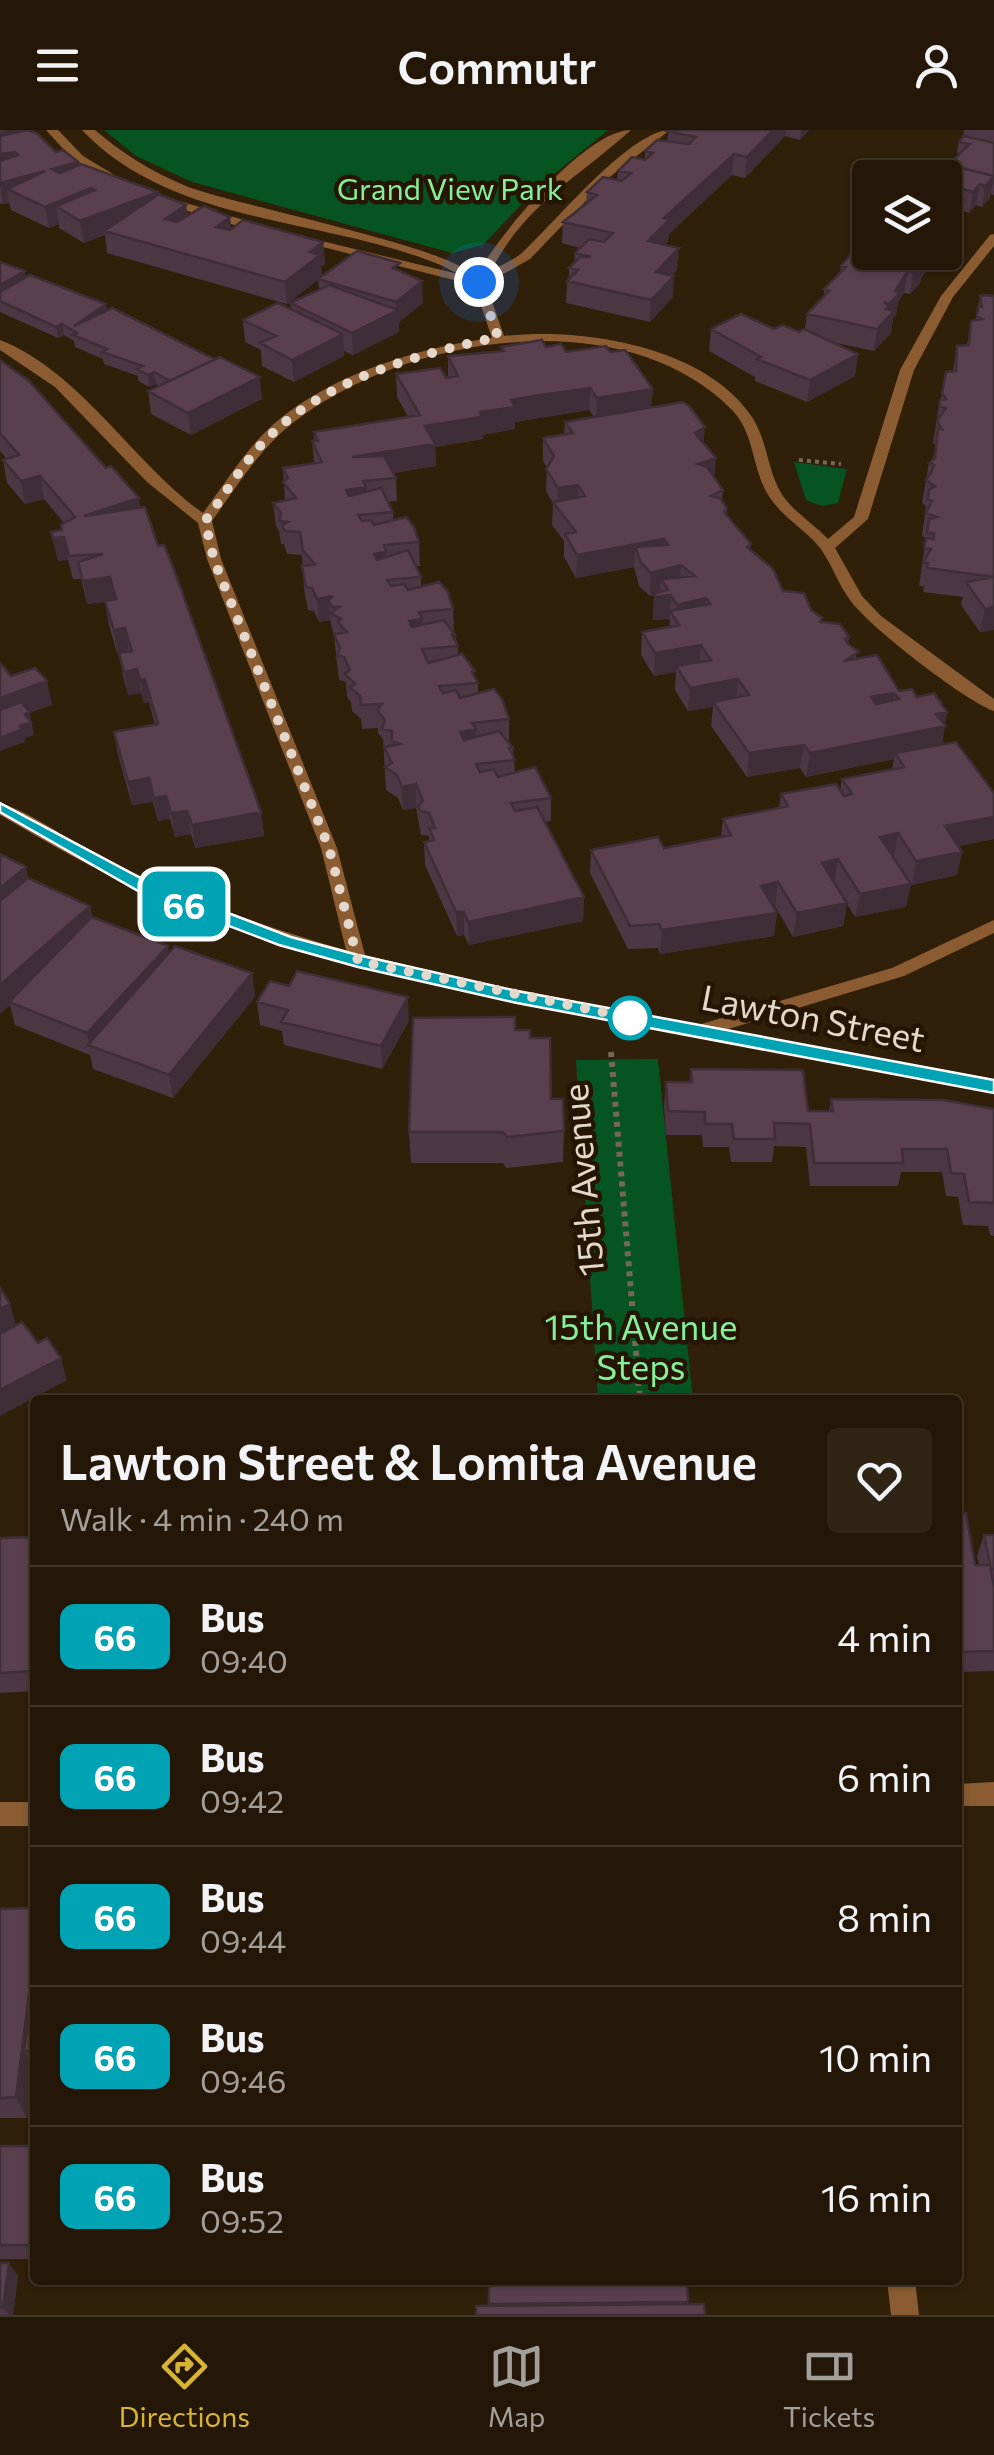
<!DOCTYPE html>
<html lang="en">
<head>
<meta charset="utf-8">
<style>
	:root { --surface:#241707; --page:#302415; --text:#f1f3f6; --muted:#a39f9b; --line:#413628; --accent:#d8b434 }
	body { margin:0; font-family:Commissioner,sans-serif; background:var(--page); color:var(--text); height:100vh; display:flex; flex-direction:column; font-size:38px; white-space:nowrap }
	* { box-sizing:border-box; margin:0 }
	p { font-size:32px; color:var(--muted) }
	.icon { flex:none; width:55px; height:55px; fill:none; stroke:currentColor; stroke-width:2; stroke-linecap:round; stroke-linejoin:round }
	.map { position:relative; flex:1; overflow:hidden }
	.drawer { position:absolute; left:30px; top:1265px; width:932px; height:890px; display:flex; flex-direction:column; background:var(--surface); border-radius:10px; box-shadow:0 2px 8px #0004,0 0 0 2px var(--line) }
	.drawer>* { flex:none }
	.badge { padding:0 20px; border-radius:15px; font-size:35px; line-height:65px }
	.tools { position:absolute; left:852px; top:30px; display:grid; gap:20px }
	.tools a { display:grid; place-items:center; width:110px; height:110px; border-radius:10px; background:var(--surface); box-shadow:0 2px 8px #0004,0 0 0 2px var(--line); font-size:50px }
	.you { position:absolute; width:50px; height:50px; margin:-25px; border:8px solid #fff; border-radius:50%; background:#1a73e8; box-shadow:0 0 0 15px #1a73e833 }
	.map>.badge { position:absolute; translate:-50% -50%; box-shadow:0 0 0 5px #fff }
	.round { display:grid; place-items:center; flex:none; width:105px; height:105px; border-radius:10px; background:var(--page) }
	.head { display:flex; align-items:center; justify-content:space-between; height:170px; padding:0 30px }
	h1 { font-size:48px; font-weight:600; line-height:75px }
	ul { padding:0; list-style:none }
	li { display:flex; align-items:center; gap:30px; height:140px; padding:0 30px; border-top:2px solid var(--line) }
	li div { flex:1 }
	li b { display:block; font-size:38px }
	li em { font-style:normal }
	li .badge { min-width:110px; font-weight:700; text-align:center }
	header { display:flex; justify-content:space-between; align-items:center; height:130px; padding:0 30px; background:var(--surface); font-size:45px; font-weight:600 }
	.menu { display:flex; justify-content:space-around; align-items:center; height:140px; border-top:2px solid var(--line); background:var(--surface); font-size:28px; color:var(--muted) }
	.menu a { display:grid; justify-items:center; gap:5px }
	.menu .active { color:var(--accent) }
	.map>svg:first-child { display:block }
	.green { fill:#065520 }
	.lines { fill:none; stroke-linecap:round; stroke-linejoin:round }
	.path-far1 { stroke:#776856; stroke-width:4; stroke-dasharray:4 4; stroke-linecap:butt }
	.path { stroke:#776856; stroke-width:6; stroke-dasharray:5 5; stroke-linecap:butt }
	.street { fill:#8b5c32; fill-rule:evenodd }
	.wall { fill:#4d3744 }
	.shaded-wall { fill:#3f2d37 }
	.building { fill:#5a404f; stroke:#3f2d37; stroke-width:2.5; fill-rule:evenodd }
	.line { fill:#00a3b4; stroke:#fff; stroke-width:2.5 }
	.walk { stroke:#e4d8cc; stroke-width:10; stroke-dasharray:0 18 }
	.stop-dot { fill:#fff; stroke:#00a3b4; stroke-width:5 }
	.labels { text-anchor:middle; stroke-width:9; stroke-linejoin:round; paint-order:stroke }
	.far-park-label { font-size:30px; fill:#84f097; stroke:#261502 }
	.street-label { font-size:35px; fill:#e4d8cc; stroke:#261502 }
	.park-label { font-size:35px; fill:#84f097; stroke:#261502 }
</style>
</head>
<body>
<header><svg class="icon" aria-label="menu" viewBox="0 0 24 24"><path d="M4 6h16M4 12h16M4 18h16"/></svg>Commutr<svg class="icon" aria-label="person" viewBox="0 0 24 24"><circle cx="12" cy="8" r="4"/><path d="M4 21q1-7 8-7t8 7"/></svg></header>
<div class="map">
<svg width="994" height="2185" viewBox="0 0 994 2185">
	<rect width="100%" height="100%" fill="#301f09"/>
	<path class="green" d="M104 0H608L536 59 483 115 452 123 192 52 136 26Z
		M794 332 847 339 838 373 822 376 806 370Z
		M658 929 693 1270H598L576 930Z"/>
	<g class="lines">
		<path class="path-far1" d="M799 330 841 334"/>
		<path class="path" d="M611 922 640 1270"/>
		<path class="street" d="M46 0H58L83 26 121 49V53C93 53 64 20 46 0Z
			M82 0H95C123 24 152 42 186 56 233 75 462 119 475 148 496 108 585 0 631 0 579 47 525 74 491 141 503 134 516 129 525 120 555 92 631 0 670 0L607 49 530 129 486 154 504 206C582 197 705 216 752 287 768 311 767 342 783 366 795 383 814 394 828 409L854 387 900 240 941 166 990 105 994 104V116L953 167 914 240 868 389 835 418 862 466 881 486 994 569V581C965 571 868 496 850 470 838 454 832 434 820 418 804 398 780 386 767 363 752 337 754 302 732 280 624 170 406 205 294 292 260 318 237 356 212 391L221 429 337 718 365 825 464 849 698 895 892 838 994 790V803L904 846 725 900 994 949V963C865 938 735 915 606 890 447 860 289 827 140 760 92 738 46 712 0 685V673C36 684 73 714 108 731 185 768 264 797 346 820L321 718 207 429 198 393 147 352 55 257 0 220V210C80 241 134 334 203 383 226 352 247 317 276 292 333 244 419 217 492 208L474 155 291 109 297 105 458 144 443 136C327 87 174 97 82 0Z
			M162 66 268 97 270 100 264 104 158 72 156 70Z
			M994 1652V1676H958V1654Z
			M0 1672H35V1696H0Z
			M887 2150H915L919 2185H891Z"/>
	</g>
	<path class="wall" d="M0 0 33 2 56 22 79 35 186 75 188 86 230 87 231 99 323 112 325 134 321 136 322 146 400 141 423 173 399 192V202L353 225 344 221V226L294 252 262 236 261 220 245 212 243 190 291 179 290 173 319 160 318 150 287 174 107 123 105 105 84 113 59 98V94L49 98 11 80 9 73 0 74Z
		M669 0H809L800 10 785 6 745 48 732 45 669 104 668 111 664 115 677 140 672 145 673 167 650 192 566 173 567 151 569 148V138L574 133 575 123 580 118 562 113 563 92 586 73 587 62 617 50 618 41 645 30V21L667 11Z
		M964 0H994V65L990 64V68L982 77 976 75 969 83 963 81 952 100 946 99 945 106V48H903L904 43 931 34 948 35 960 23H957L959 12 963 7Z
		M870 122H938L937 130 921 147 920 153 910 164 904 163 898 172 896 185 893 188 891 203 874 221 832 212 858 224 855 246 807 272 755 251V247L709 221 711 199H774L799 202 805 199 807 184 824 166V159L840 144 841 136Z
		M0 132 26 148 107 180 262 269 191 305 151 284 148 261 159 256 156 254 149 257 138 251V246L104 234 103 229 75 217 74 211 64 205 58 208 0 182Z
		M980 166H994V500L980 502 961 475 963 467 923 462 924 456H919L926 408 922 406 926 376 922 373 929 333 933 330 935 315 933 313 940 270 953 241 957 216 967 215 971 191 976 190Z
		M501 217H546L566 222H610L653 259 651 277 704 314 714 348 723 360 722 370 727 378V385L751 414 750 420 783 461 811 480 822 493 849 507 848 514 858 529 899 561 917 567 947 582 942 614 994 663V709L958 716 962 722 957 745 912 755 893 727 911 754 906 777 855 787 847 774 843 796 793 807 775 776H773L777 783 774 806 660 824 658 818 628 819 590 743 591 720 664 718 721 707 723 689 779 678 781 664 840 661 842 649 892 640 894 629 806 647 800 638 747 647 711 596 713 577 688 581 675 560 676 542 654 546 641 525 642 502 669 497 670 489 653 490 654 465 650 466 639 456 634 437 576 448 564 427V411L552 395 553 373 546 361 547 338 543 331V308L564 305 565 292 594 287 589 280 515 292V299L482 305 483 309 435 317 436 336 394 343 396 348 397 371 388 372 393 382V390L419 412 420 436H416L421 447V457L453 479 454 502 458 516V525L478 553V563L509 589V612L513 618 515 643 551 668V691L545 692 584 767 583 791 469 815 464 805 457 806 425 735 424 712 429 711V706L421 705 416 678 403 680 398 668 386 660 383 609 378 603V598L362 599 361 589 352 581 351 572 347 567 346 552 339 550 334 506 330 490 319 492 314 481 308 480 304 459 302 425 287 424 284 414H281L279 401 276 396 273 373 285 371 283 338 314 333 312 311H314V302L408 287 397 267 396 244 448 247V226L501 222Z
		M0 230 141 377 158 416 261 682 264 706 195 718 191 704 175 707 170 689 158 691 153 672 132 675 118 625 114 602 155 595 149 572 144 573 141 563 128 565 123 546 119 523H117L109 495 105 472 87 474 81 449H73L68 430 58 431 51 402 62 400 64 393 44 369 25 374 7 353 3 330 7 329 0 321Z
		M0 724 29 748 90 776 92 787 169 822 252 843 255 867 173 968 93 939 90 925 15 895 10 875 0 884Z
		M257 872 409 891 382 939 284 915 282 901 260 895Z
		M515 900 530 908 564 1001 563 1032 506 1038 503 1033H411L409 1002Z
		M691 939 808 981H829L831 969 994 979V1106L990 1105 988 1096 963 1095 958 1067 946 1066 942 1042H901L898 1056H810L806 1017 774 1016 772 1032H731L729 1017H703L702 1005H666L664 976 666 952H690Z
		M958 1383 975 1435H979L977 1426 984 1405H994V1541L958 1542Z
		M35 1407V1561L0 1563V1408Z
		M35 1778V1937H33L27 1988H0V1779Z
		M0 2016H35V2129H0Z
		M0 2133 18 2146 13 2185H0Z
		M489 2150 688 2172 687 2174 489 2176Z"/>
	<path class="shaded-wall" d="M14 0H33L36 18 0 23V2Z
		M773 0H786L785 6 745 48 747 27Z
		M801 0H809L800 10Z
		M15 22 19 43 0 46V24Z
		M734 24 732 45 669 104 668 111 647 133 648 111 664 88Z
		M78 32 82 53 52 39Z
		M45 41 7 59 9 73 3 74 0 53Z
		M994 46 990 68 982 77 985 56Z
		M980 54 976 75 969 83 973 62Z
		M91 58 94 79 56 76 59 94 49 98 45 77Z
		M158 62 161 84 104 101 105 105 84 113 80 91Z
		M964 70 962 82 952 100 954 88Z
		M186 75 189 96 165 89Z
		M230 87 232 108 216 97Z
		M323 112 325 134 321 136 322 147 287 174 285 152 310 122Z
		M679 118 677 140 655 163 656 142Z
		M927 122H938L937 130 921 147 920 153 910 164 915 127Z
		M25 141 27 153 0 168V155Z
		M908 141 904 163 898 172 896 185 893 188 891 203 874 221 877 199 895 161Z
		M674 146 673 167 650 192 651 170Z
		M422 151 423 173 399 192V202L353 225 352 203 396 181V172Z
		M106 174 108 186 74 196Z
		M62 194 64 205 58 208 56 197Z
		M343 204 344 226 294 252 292 230Z
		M858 224 855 246 807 272 810 250Z
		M154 242 156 254 149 257 148 245Z
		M260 247 262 269 191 305 188 283Z
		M590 258 589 280 515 292V299L482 305 483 309 435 317 436 336 353 350 352 327 425 296 480 282 511 270Z
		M653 259 651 281 596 290 597 268Z
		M705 297 703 320 695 303Z
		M716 328 714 351 698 334Z
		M40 346 44 369 25 374 21 351Z
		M578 355 577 377 557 378 558 358Z
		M366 357 368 380 347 383 346 360Z
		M139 368 143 391 84 386Z
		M64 407 68 430 58 431 53 408Z
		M664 409 662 432 635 417 634 437 576 448 577 425Z
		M386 422 388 445 375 447 374 424Z
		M681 435 679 458 661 449 660 463 650 466 651 443Z
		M110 447 114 470 87 474 83 451Z
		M671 465 669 488 653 490 655 467Z
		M333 466 328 470 330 490 319 492 317 469Z
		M706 468 704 492 679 495 676 491 677 475Z
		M994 477V500L980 502 985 479Z
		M422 489 423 512 410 514 409 491Z
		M125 498 129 521 117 523 114 500Z
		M701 515 699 538 676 536V542L654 546 655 523Z
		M137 539 141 563 128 565 124 542Z
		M145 549 149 572 144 573 140 550Z
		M738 549 736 572H713V577L688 581 690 558Z
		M47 551 52 575 30 583 34 605 25 608V612L0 621V568Z
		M894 563 890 586 867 591 871 567Z
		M947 582 941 620 895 623 894 629 806 647 810 623 936 584Z
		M476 599V623L461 626 460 602Z
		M804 615 800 638 747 647 749 623Z
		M149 648 153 672 132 675 128 652Z
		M416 654V678L403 680 402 657Z
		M166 666 170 689 158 691 154 668Z
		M187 681 191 704 175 707 171 683Z
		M261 682 264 706 195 718 192 695Z
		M994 687V709L940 720 945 696Z
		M898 703 894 727 876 731 880 707Z
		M962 722 957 745 912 755 916 731Z
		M838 729 834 753 822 733Z
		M26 737 31 760 0 786V758Z
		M778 752 775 776 758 779 761 756Z
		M911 754 906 777 855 787 860 764Z
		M584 767 583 791 469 815 468 792Z
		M847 773 843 796 793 807 797 783Z
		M90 776 95 799 9 872 10 875 0 884V855Z
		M456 782H464V805L457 806Z
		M777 783 774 806 660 824 662 800Z
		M168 816 172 839 90 916 87 903Z
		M252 843 255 867 173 968 169 945Z
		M408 867 409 891 382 939 381 916Z
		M10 1174 16 1196 0 1204V1179Z
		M61 1228 67 1250 0 1286V1260Z
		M35 1816V1921H24L33 1937 27 1988 16 1967Z
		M9 2133 18 2146 13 2185H9L3 2177Z"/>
	<path class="building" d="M28 0 38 4 56 22 63 20 78 32 52 39 60 43 81 34 158 62 80 91 56 76 95 60 91 58 45 77 7 59 45 41 0 53V31L18 25 15 22 0 24V6Z
		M669 0H773L747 27 734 24 664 88 670 89 648 111 679 118 656 142 674 146 651 170 567 151 578 140 569 138 580 127H591L575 123 589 109 604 112 613 103 563 92 597 65 587 62 603 47 622 51 631 43 618 41 632 27 645 30 653 23 645 21 657 10 689 14 696 7 667 1Z
		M964 6 994 13V53H992L994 46 948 35 970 14 959 12Z
		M916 31 931 34 935 31 994 46 985 56 980 54 973 62 945 54V48H922L904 43Z
		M159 64 186 75 165 89 177 92 204 76 230 87 216 97 230 100 243 90 323 112 310 122 320 125 285 152 104 101Z
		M945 66 964 70 954 88 945 86Z
		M870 101V122H927L924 126 915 127 923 132 913 142 908 141 895 161 900 163 889 174 884 172 889 176 886 179 894 181 877 199 807 184 829 161 824 159 846 137 841 136Z
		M357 121 400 133 393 138 422 151 396 172 318 149Z
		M0 132 25 141 0 155Z
		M30 145 106 174 74 196 112 178 214 229 170 251 154 242 148 245 137 239 143 236 102 222 107 219 73 205 77 203 62 194 56 197 0 171V162Z
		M329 155 398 180 352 203 290 173Z
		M986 165 994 166V447L927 438 928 433H923L931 419 924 418 926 408 934 409V403H927L929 389 937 387 926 383 932 371 928 369 929 360 935 356 926 350 932 341 934 335 929 333 935 328 938 298 942 299 937 291 946 278 939 276 940 270 946 269 942 263 946 242 956 241 957 216 969 215 971 191 982 189 977 186 978 177H982L980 166Z
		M278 173 343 204 292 230 260 213 276 206 243 190Z
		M741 184 774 199 783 195 799 202 804 199 858 224 810 250 757 229 761 227 711 199Z
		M542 210 546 217 561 214 566 222 606 216 610 222 625 220 653 259 597 268 590 258 534 266 511 270 515 277 480 282 482 287 425 296 435 314 352 327 384 326 396 348 363 351 366 357 346 360 349 366 381 358 393 382 358 385 362 391 371 390 374 395 406 387 414 397 419 412 384 415 386 422 374 424 377 430 408 420 421 447 387 450 391 456 404 454 408 460 439 452 448 462 453 479 419 482 422 489 409 491 412 497 444 490 455 505H452L458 516 422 519 428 533 462 524 475 541 472 542 478 553 439 556 443 563 456 560 460 568 494 559 502 569 509 589 472 593 476 599 460 602 464 610 499 601 513 618H509L515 630 476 634 480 642 493 639 498 647 535 637 551 668 511 673 515 681 537 677 584 767 468 792 464 782H456L424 712 434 710 429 698H435L429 683 420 681 418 676 423 671 416 654 402 657 397 645 385 637 392 633 384 617 400 614 392 611V601L382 599 385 590 377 580 382 574 361 575 360 566 350 557 355 554 345 544 350 540 344 527 337 526 340 518 334 504 347 502 338 492 341 489 331 483 339 477H332L328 470 333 466 317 469 312 458 306 457 302 436 315 434 303 421 300 402 285 401 282 395 288 392 279 391 281 383 273 373 296 368 283 352 288 348 283 338 322 332 312 311H318L314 302 420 285 396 244 440 238 446 248 458 246 448 226 504 221 501 217Z
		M220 227 260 247 188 283 148 261Z
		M0 230 29 251 106 338 111 336 139 368 84 386 145 377 158 416 164 415 173 437 261 682 192 695 187 681 171 683 166 666 154 668 149 648 128 652 114 602 158 594 145 549 140 550 137 539 124 542 119 523 132 521 125 498 114 500 105 471 116 469 110 447 83 451 78 432 103 424 69 426 64 407 53 408 51 402 62 400 61 395 75 387 40 346 21 351 3 330 19 325 0 303Z
		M683 272 689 276 705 297 695 303 716 328 698 334 707 337 723 360 711 366 720 368 727 378 724 382 751 414 747 417 773 439 783 461 804 463 811 480 822 488 820 492 840 494 849 507 845 509 848 514 859 522 844 531 877 525 899 561 912 559 917 567 934 563 947 582 936 584 946 596 810 623 804 615 749 623 713 572 749 565 738 549 690 558 676 536 711 530 701 515 655 523 642 502 679 495 670 481 710 474 706 468 677 475 671 465 655 467 654 463 668 460 661 449 695 446 681 435 651 443 641 433 635 417 668 415 664 409 577 425 565 404 576 402 553 372 585 366 578 355 558 358 546 339 554 326 543 308 573 303 565 292ZM894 563 899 569 876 574 871 567Z
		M994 447V477L985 479 966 452Z
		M0 533 11 546 35 538 47 551 0 568Z
		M21 572 30 582 25 584 31 592 20 596 23 599 0 608V580Z
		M956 612 994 663V687L945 696 962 722 916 731 898 703 880 707 911 754 860 764 838 729 822 733 847 773 797 783 778 752 761 756 777 783 662 800 659 794 630 796 591 720 658 707 664 718 731 705 723 689 788 676 781 664 836 654 844 666 852 664 842 649 904 637 895 623Z
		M0 724 26 737 0 758Z
		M28 748 90 776 0 855V771Z
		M92 787 168 816 87 903 9 872Z
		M175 816 252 843 169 945 88 915Z
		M297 841 408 867 381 916 281 892 288 880 257 872 270 851 289 856Z
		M515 887V900H530V908H550L551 969H563L564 1001 507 1007 503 1002H409L413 888Z
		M691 939 803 940 808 981H833L831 969 943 970 994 979V1073L969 1072 964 1044 951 1043 947 1019H902L903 1033H814L810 994 774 993 775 1009H734L732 994H705V982L668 981 666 952H692Z
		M0 1158 10 1174 0 1179Z
		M22 1192 38 1213 47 1208 61 1228 0 1260V1204Z
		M958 1383H966L975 1435H990L994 1458V1521L958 1522Z
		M984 1405H994V1439H991Z
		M35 1407V1535H33L31 1541 0 1543V1408Z
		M35 1778V1816L16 1967 0 1968V1779Z
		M35 1845V1921H24Z
		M0 2016H35V2115H0Z
		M0 2133H9L3 2177H0Z
		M489 2150H687L688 2172 489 2174Z
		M704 2174 705 2185H476V2176Z"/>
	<path class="line" d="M0 673 152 754 291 807 358 825 517 861 994 950V963L517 873 358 837 279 815 140 762 0 682Z"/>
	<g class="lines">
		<path class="walk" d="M479 152 498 207C415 225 320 250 261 315 240 338 224 366 205 391L214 430 329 718 358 831 636 889 630 888"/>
	</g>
	<circle class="stop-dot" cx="630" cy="888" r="20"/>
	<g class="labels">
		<g class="far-park-label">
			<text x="450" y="70">Grand View Park</text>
		</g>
		<g class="street-label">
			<text transform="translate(813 889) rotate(11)" y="12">Lawton Street</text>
			<text transform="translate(584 1050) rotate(-95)" y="12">15th Avenue</text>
		</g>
		<g class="park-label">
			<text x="641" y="1210">15th Avenue<tspan x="641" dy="40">Steps</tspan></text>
		</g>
	</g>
</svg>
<div class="tools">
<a><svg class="icon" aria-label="layers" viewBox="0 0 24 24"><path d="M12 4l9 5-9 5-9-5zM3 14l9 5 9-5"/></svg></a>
</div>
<div class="you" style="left:479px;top:152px"></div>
<b class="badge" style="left:184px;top:774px;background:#00a3b4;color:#fff">66</b>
<section class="drawer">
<div class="head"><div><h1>Lawton Street &amp; Lomita Avenue</h1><p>Walk · 4 min · 240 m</p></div><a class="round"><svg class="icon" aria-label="heart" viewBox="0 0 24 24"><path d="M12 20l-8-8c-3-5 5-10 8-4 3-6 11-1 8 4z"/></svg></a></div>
<ul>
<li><span class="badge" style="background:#00a3b4;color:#fff">66</span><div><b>Bus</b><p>09:40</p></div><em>4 min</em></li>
<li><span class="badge" style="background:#00a3b4;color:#fff">66</span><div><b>Bus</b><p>09:42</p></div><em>6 min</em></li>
<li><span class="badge" style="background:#00a3b4;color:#fff">66</span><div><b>Bus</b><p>09:44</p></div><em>8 min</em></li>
<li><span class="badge" style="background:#00a3b4;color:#fff">66</span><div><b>Bus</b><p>09:46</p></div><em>10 min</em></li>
<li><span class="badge" style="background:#00a3b4;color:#fff">66</span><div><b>Bus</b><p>09:52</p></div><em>16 min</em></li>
</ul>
</section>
</div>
<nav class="menu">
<a class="active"><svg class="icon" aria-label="directions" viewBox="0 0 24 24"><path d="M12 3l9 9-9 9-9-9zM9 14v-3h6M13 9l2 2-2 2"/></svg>Directions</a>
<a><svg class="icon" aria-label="map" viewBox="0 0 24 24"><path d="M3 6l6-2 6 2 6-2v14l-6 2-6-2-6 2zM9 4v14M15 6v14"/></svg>Map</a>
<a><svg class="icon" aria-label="tickets" viewBox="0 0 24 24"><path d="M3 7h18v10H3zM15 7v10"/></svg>Tickets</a>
</nav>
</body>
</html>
